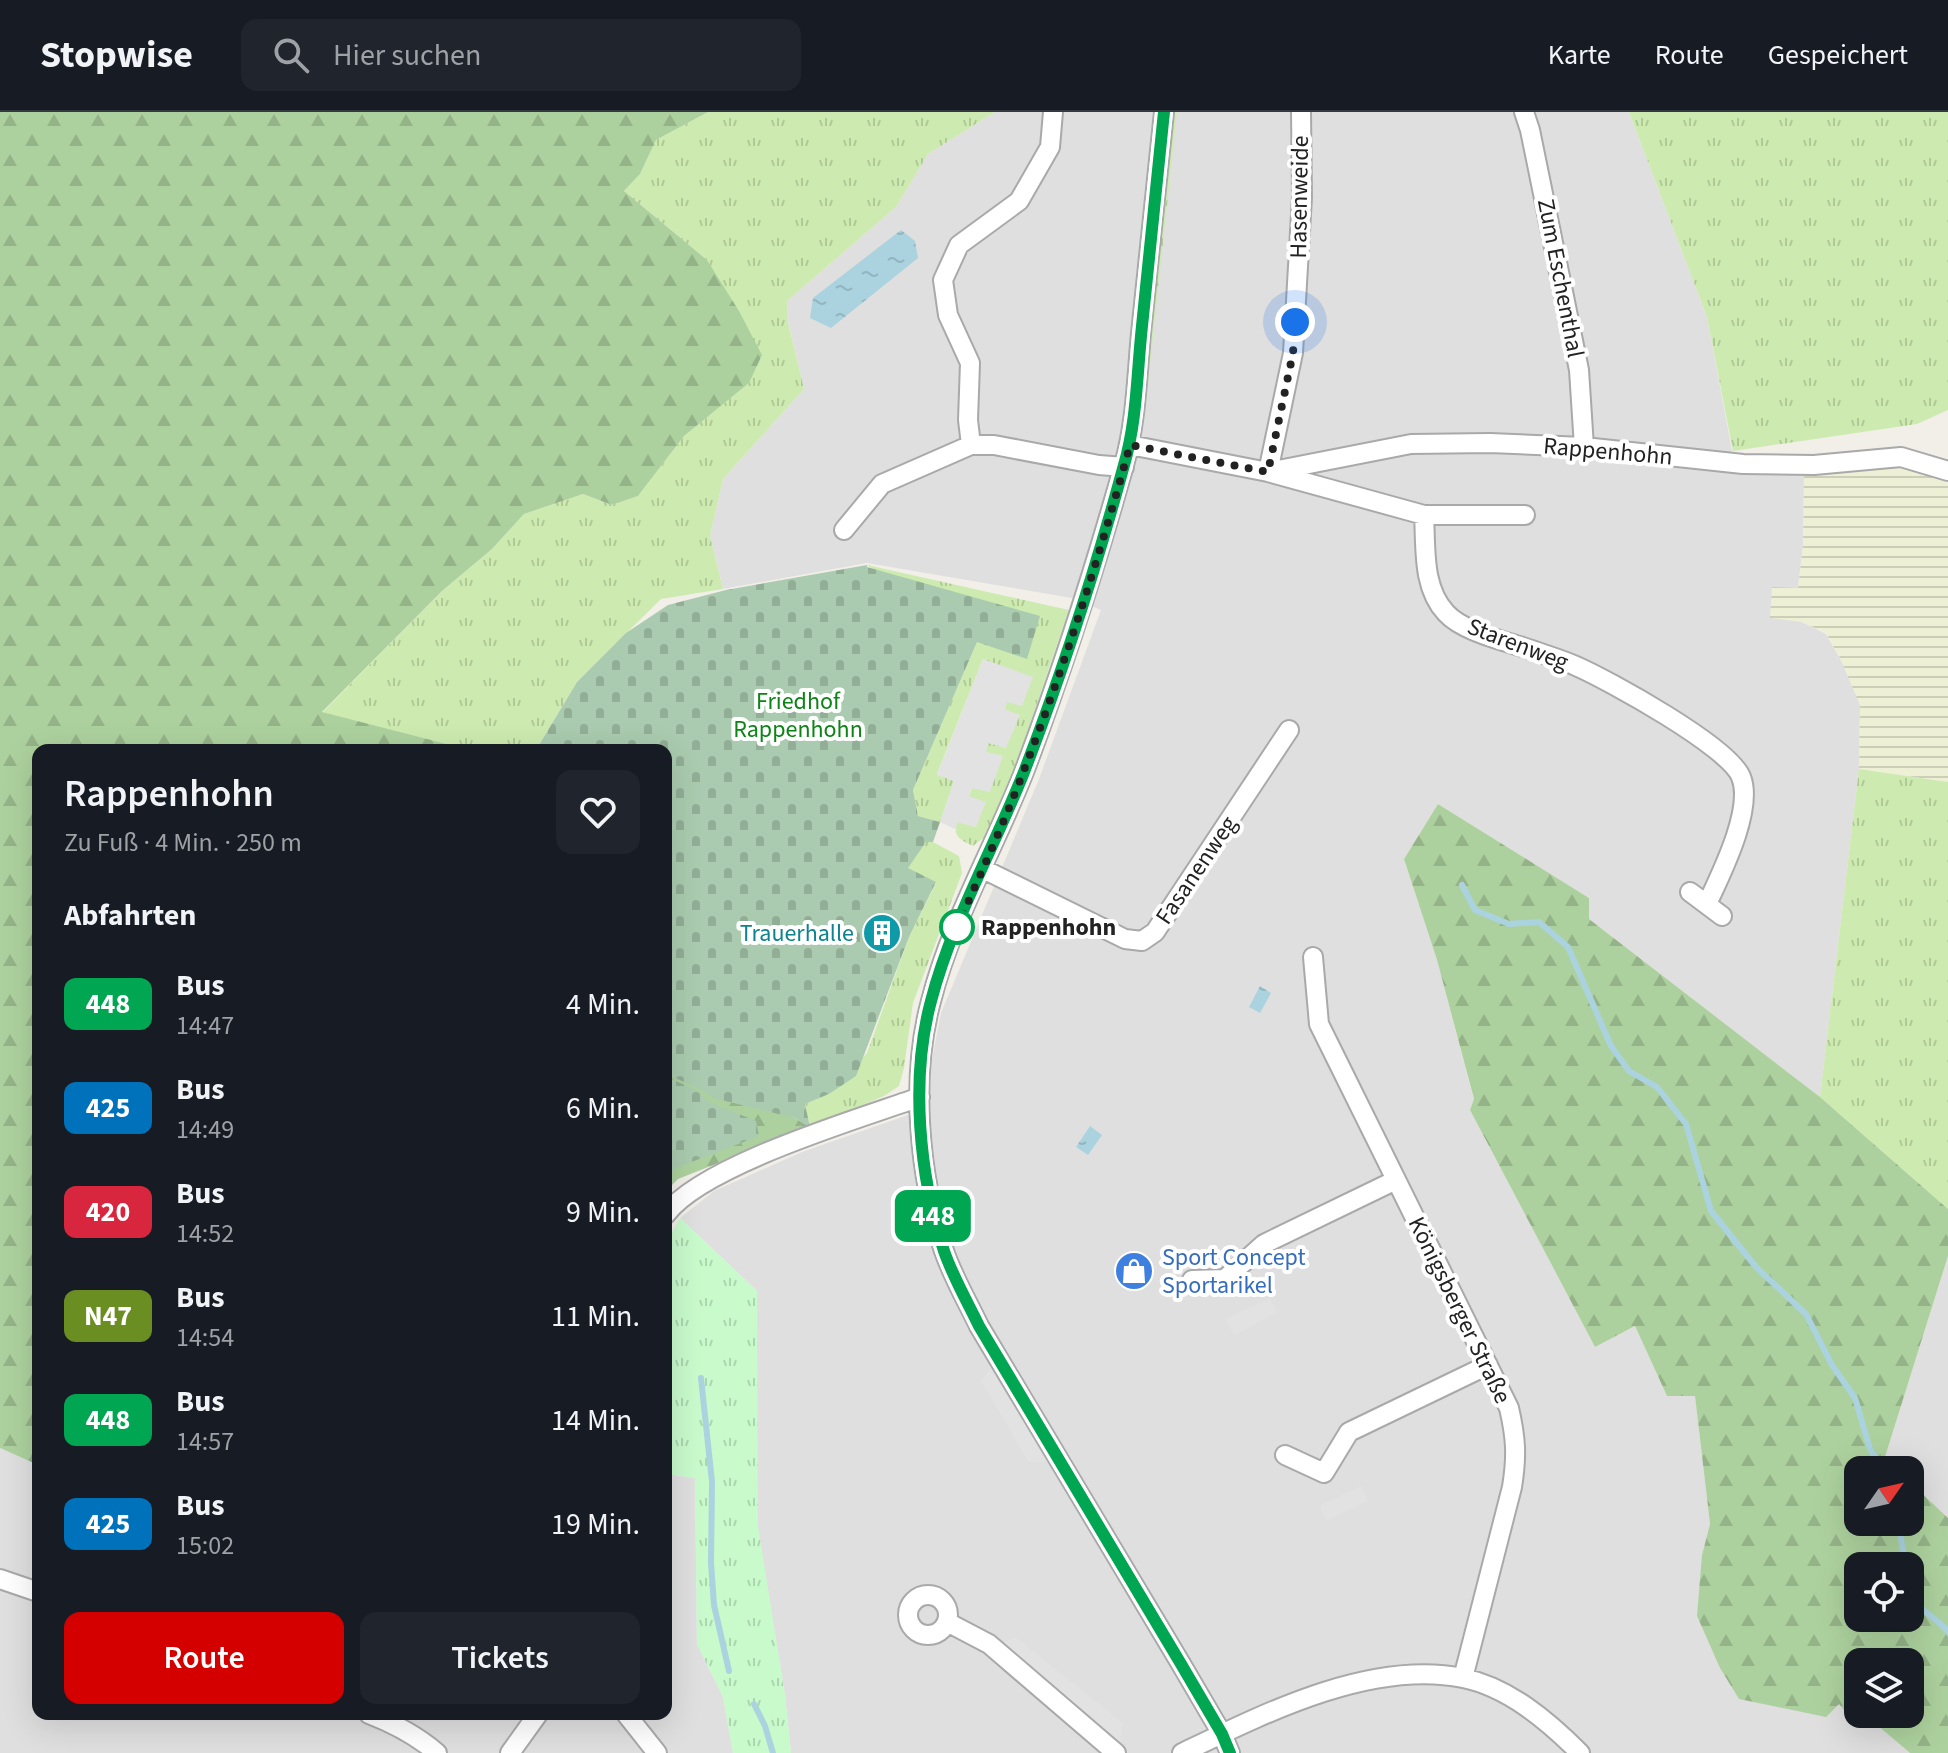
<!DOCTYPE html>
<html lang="de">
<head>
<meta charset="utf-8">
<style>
	:root { --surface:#171b24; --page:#20242c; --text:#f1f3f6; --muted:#9ea1a6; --line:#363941; --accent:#d40000 }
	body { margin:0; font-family:"Source Sans 3",sans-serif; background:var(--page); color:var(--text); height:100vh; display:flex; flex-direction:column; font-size:30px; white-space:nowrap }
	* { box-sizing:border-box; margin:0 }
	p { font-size:26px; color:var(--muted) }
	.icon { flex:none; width:44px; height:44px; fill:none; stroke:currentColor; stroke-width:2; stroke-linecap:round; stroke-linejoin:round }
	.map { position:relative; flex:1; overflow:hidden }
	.side { position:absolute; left:32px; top:632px; width:640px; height:976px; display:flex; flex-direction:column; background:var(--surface); border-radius:16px; box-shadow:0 8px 32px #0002 }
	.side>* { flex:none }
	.badge { padding:0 16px; border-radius:12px; font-size:28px; line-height:52px }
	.needle { width:52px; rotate:56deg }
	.controls { position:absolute; left:1844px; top:1344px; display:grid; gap:16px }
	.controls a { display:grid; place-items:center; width:80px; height:80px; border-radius:16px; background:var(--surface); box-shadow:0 8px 32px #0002; font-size:40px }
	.you { position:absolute; width:40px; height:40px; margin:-20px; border:6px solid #fff; border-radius:50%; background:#1a73e8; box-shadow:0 0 0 12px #1a73e833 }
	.map>.badge { position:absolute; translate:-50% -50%; box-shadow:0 0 0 4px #fff }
	h2 { padding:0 32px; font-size:30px; line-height:72px }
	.round { display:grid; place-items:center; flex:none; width:84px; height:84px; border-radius:16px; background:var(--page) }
	.overview { display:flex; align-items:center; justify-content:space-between; height:136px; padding:0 32px }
	h1 { font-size:38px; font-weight:600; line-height:60px }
	.action { display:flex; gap:16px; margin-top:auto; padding:16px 32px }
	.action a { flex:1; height:92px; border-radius:16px; background:var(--accent); color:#fff; font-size:32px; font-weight:600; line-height:92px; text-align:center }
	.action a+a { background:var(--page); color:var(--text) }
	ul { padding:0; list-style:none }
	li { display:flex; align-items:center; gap:24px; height:104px; padding:0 32px }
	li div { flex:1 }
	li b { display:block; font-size:30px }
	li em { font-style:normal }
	li .badge { min-width:88px; font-weight:700; text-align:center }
	header { display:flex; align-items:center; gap:48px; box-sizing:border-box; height:112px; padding:0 40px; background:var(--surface); border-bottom:2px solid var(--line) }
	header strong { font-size:38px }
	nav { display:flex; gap:44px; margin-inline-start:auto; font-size:28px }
	.search { width:560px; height:72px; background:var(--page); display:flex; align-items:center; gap:20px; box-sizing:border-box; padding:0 28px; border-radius:16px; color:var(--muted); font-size:30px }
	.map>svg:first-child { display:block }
	.residential { fill:#e0dfdf }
	.farmland { fill:url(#farmland-rules) }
	.grass { fill:url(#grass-tufts) }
	.forest { fill:url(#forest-firs); fill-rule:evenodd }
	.cemetery { fill:url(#cemetery-stones) }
	.park { fill:url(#park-tufts) }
	.parking { fill:#e2e2e2 }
	.water { fill:url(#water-ripples) }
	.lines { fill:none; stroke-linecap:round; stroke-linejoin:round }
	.stream { stroke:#aad3df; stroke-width:6 }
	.street-casing { stroke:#a9a9a9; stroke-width:22 }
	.street { stroke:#fff; stroke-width:18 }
	.line-casing { stroke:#fff; stroke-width:18 }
	.line { stroke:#00a651; stroke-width:12 }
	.walk { stroke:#222; stroke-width:8; stroke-dasharray:0 14.4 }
	.stop-dot { fill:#fff; stroke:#00a651; stroke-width:4 }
	.labels { text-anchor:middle; stroke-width:8; stroke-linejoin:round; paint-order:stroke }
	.street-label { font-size:24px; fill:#222; stroke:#fff }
	.park-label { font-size:24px; fill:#0c8416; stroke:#fff }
	.stop-label { font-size:24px; font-weight:bold; fill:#222; stroke:#fff; text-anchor:start }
	.culture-label { font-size:24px; fill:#0d838f; stroke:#fff; text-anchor:end }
	.shop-label { font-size:24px; fill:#366cbe; stroke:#fff; text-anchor:start }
</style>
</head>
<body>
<header>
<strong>Stopwise</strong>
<div class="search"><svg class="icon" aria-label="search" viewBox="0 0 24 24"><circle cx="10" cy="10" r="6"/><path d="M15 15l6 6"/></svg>Hier suchen</div>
<nav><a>Karte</a><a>Route</a><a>Gespeichert</a></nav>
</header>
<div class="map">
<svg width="1948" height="1641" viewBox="0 0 1948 1641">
	<defs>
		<pattern id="farmland-rules" width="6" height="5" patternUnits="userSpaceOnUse" patternTransform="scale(2)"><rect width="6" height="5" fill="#eef0d5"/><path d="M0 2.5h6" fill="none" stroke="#ccceb7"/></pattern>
		<pattern id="grass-tufts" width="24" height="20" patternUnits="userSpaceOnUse" patternTransform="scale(2)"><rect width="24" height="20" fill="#cdebb0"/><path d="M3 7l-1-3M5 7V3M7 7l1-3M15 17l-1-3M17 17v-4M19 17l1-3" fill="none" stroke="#b0c997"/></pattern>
		<pattern id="forest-firs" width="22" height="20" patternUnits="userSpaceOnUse" patternTransform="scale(2)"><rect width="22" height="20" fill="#add19e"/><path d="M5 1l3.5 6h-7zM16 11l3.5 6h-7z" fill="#95b388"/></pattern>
		<pattern id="cemetery-stones" width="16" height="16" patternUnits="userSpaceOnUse" patternTransform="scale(2)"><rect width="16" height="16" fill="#aacbaf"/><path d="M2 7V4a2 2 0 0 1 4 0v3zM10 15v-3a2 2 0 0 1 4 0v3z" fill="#92ae96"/></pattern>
		<pattern id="park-tufts" width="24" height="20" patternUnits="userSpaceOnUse" patternTransform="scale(2)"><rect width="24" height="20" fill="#c8facc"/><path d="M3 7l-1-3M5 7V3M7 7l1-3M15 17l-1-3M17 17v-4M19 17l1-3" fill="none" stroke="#acd6af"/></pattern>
		<pattern id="water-ripples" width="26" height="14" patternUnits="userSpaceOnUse" patternTransform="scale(2)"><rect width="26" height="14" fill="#aad3df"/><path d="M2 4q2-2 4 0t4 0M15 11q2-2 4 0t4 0" fill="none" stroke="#92b5bf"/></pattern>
	</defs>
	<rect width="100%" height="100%" fill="#f2efe9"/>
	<path class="residential" d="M995 0H1629L1707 205 1736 360 1804 363 1803 433 1798 476 1802 510 1826 522 1851 566 1860 593 1859 657 1820 985 1589 807V786L1438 692 1404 747 1437 848 1474 988 1470 998 1595 1235 1635 1214 1667 1284 1695 1283 1710 1412 1702 1443 1839 1592 1855 1594 1858 1602H1864L1910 1641H791L785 1583 757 1414V1179L680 1106 714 1079 802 1040 928 996 932 947 941 901 1039 667 1101 498 1072 486 867 451 723 477 710 424 723 367 804 277 788 209 787 189 896 95 928 42Z
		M1948 1144V1406L1910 1370V1358H1898L1885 1345Z
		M0 1336 38 1353V1602H666V1362L695 1366 697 1532 723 1585 733 1641H0Z"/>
	<path class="farmland" d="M1903 356 1930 362 1948 372V670L1859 657 1860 593 1840 546 1826 521 1802 510 1770 506 1772 475 1798 476 1803 433 1804 363Z"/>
	<path class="grass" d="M708 0H995L928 42 896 95 787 189 788 210 804 277 723 367 710 424 723 477 661 487 577 570 536 638H470L322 601 442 479 492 437 524 402 583 382 612 393 638 384 684 324 749 271 707 148 624 79 640 62 656 28Z
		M1173 0H1177L1144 310 1141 309Z
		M1629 0H1948V298L1917 312 1733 339 1707 205Z
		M867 453 1069 498 1015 656 985 725 973 734C961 728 951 724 958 710L976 715 969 684 972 675 989 679 1002 644 985 640 989 630 1006 636 1004 598 1007 590 983 547 937 662 954 669 940 710 918 704 913 678 977 530Z
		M1859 657 1948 670V1097L1820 985Z
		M926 730H933L959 744 962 761 913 891 904 956 899 974 884 984 810 1015 805 992 829 982 867 941 909 825 936 771 907 756Z"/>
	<path class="forest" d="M0 0H708L656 28 640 62 624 79 707 148 739 199 762 243 749 271 684 324 638 384 612 393 583 382 524 402 492 437 442 479 322 600 470 638H38V1353L0 1336Z
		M1438 692 1589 786V807L1820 985 1948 1097V1144L1885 1345 1898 1358H1858V1410H1910V1370L1948 1406V1641H1910L1864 1602H1910V1550H1858V1596L1855 1594 1847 1602 1839 1592 1826 1605 1739 1587 1720 1556 1697 1504 1702 1443 1710 1412 1695 1284H1667L1635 1214 1595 1235 1470 998 1474 987 1437 848 1404 747ZM1858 1454H1910V1506H1858Z
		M666 962 795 1006 810 1015 678 1067 666 1079Z"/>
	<path class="cemetery" d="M867 453V455L1040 504 1027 547 977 530 913 678 918 704 940 710 933 730H926L908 756 936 770 909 825 856 964 829 982 805 992 810 1015 795 1006 713 986 702 978 666 962V638H536L577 570 626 521 668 493 726 478Z
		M666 965 697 978 707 989 756 1009 759 1024 676 1056 666 1064Z"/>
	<path class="park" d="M680 1106 757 1179 758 1414 785 1583 791 1641H733L723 1585 697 1532 695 1366 666 1362V1131Z"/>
	<path class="parking" d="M983 547 1033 565 1022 594 1007 590 1004 597 1020 603 1006 636 988 631 986 640 1003 644 990 680 971 676 969 684 986 690 976 715 958 710 955 717 940 710 954 669 937 663Z
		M1270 1186 1277 1201 1234 1223 1226 1207Z
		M991 1256 1047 1349 1029 1350 981 1269Z
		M1361 1374 1368 1389 1326 1409 1319 1394Z
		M1015 1525 1123 1611 1120 1630 999 1533Z"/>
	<path class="water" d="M901 118 915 129 918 146 831 216 810 206 813 186Z
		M1260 874 1271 881 1260 901 1249 895Z
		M1090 1014 1102 1023 1088 1043 1076 1035Z"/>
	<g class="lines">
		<path class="stream" d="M1462 773 1475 798 1509 812 1539 810 1568 835 1611 934 1629 959 1657 975 1686 1012 1711 1099 1756 1155 1806 1202 1832 1253 1855 1286 1870 1337 1883 1358
			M701 1266 712 1370 711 1451 714 1493 729 1559
			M1898 1410 1906 1454
			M1910 1473C1917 1502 1932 1500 1948 1520
			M754 1592 765 1614 773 1641"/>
		<g class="street-casing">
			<path id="street" d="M1164 0C1156 74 1149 147 1141 221 1137 264 1136 311 1124 353 1095 456 1062 559 1024 660 994 736 951 810 931 889 910 967 919 1064 944 1139 953 1165 967 1189 979 1214L1181 1552 1222 1622 1230 1641
				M1301 0 1302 85 1293 241 1268 360 1424 403H1525
				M1524 0 1530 18 1579 258 1584 335
				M971 333 968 308 970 251 948 203 943 168 959 133 1019 89 1050 35 1053 0
				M1130 333 1268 360 1411 332 1490 331 1584 335 1743 352 1814 353 1901 345 1948 359
				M1424 403C1426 437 1422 475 1446 501 1464 521 1510 530 1535 539 1549 544 1563 548 1576 554 1608 568 1730 635 1741 665 1754 697 1721 762 1707 792
				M844 418 882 372 971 333H994L1099 353 1124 355
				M983 757 1125 827 1142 829 1155 820 1289 618
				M1690 780 1722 804
				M1313 845 1319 912 1509 1296C1516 1326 1517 1344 1512 1375L1463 1566
				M666 1102C703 1053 858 1007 920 985
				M1192 1168 1225 1167 1264 1132 1396 1068
				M1285 1343 1324 1361 1349 1320 1488 1253
				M0 1467 38 1480
				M908 1503a20 20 0 1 1 40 0a20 20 0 1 1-40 0Z
				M947 1510 989 1532 1116 1641
				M369 1602C395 1612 416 1623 437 1641
				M626 1602 657 1641
				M510 1641 538 1602
				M1182 1641C1263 1602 1371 1547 1463 1566 1508 1575 1548 1609 1580 1641"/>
		</g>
		<use href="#street" class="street"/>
	</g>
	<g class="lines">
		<g class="line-casing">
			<path id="line" d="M1164 0C1157 72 1149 143 1142 214 1137 260 1137 309 1124 353 1096 456 1063 559 1024 660 994 736 952 809 931 889 910 967 919 1063 944 1139 953 1165 967 1189 979 1214L1181 1552 1222 1622 1230 1641"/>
		</g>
		<use href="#line" class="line"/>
		<path class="walk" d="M957 815C980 763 1004 711 1024 658 1065 552 1100 443 1130 333L1268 360 1293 241 1295 210"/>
	</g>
	<defs>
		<g id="building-disc" transform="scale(2)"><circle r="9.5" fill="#0f9aa8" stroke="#fff"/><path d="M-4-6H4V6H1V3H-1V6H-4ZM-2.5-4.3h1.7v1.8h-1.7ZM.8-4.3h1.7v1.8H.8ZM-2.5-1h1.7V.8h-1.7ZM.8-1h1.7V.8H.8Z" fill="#fff"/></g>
		<g id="shop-disc" transform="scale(2)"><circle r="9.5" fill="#3f7fe0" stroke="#fff"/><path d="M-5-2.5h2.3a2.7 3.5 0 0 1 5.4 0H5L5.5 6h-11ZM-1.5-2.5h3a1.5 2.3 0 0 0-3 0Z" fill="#fff"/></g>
	</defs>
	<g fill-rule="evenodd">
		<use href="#building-disc" x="882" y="821"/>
		<use href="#shop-disc" x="1134" y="1159"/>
	</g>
	<circle class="stop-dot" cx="957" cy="815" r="16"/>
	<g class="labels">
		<g class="street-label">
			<text transform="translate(1299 85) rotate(-89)" y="8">Hasenweide</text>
			<text transform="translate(1561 166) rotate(79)" y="8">Zum Eschenthal</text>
			<text transform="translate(1608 339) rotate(5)" y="8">Rappenhohn</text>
			<text transform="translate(1518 532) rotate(21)" y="8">Starenweg</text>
			<text transform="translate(1196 758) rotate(-56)" y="8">Fasanenweg</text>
			<text transform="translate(1460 1198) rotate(64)" y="8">Königsberger Straße</text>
		</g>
		<g class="park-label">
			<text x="798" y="597">Friedhof<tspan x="798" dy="28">Rappenhohn</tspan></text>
		</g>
		<g class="stop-label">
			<text x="981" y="823">Rappenhohn</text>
		</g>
		<g class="culture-label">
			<text x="854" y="829">Trauerhalle</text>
		</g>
		<g class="shop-label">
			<text x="1162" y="1153">Sport Concept<tspan x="1162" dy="28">Sportarikel</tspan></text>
		</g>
	</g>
</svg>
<div class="controls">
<a><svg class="needle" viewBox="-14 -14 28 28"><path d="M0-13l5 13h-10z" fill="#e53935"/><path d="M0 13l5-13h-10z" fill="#9ea1a6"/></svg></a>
<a><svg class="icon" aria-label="locate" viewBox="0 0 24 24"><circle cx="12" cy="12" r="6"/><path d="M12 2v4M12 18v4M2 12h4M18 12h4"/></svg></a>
<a><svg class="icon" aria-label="layers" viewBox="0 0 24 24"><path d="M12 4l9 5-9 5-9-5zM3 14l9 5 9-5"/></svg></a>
</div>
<div class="you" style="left:1295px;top:210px"></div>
<b class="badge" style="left:933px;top:1104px;background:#00a651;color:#fff">448</b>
<section class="side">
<div class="overview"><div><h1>Rappenhohn</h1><p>Zu Fuß · 4 Min. · 250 m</p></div><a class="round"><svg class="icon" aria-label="heart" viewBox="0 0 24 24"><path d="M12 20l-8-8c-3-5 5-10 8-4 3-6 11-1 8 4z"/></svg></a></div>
<h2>Abfahrten</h2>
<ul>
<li><span class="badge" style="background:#00a651;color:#fff">448</span><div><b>Bus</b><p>14:47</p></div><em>4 Min.</em></li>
<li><span class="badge" style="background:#0072bc;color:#fff">425</span><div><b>Bus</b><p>14:49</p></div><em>6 Min.</em></li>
<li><span class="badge" style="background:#d7263d;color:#fff">420</span><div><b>Bus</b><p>14:52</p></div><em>9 Min.</em></li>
<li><span class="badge" style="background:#6b8e23;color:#fff">N47</span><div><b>Bus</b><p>14:54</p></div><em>11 Min.</em></li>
<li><span class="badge" style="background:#00a651;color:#fff">448</span><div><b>Bus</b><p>14:57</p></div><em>14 Min.</em></li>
<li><span class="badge" style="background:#0072bc;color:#fff">425</span><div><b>Bus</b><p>15:02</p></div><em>19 Min.</em></li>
</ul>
<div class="action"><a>Route</a><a>Tickets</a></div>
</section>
</div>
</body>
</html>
